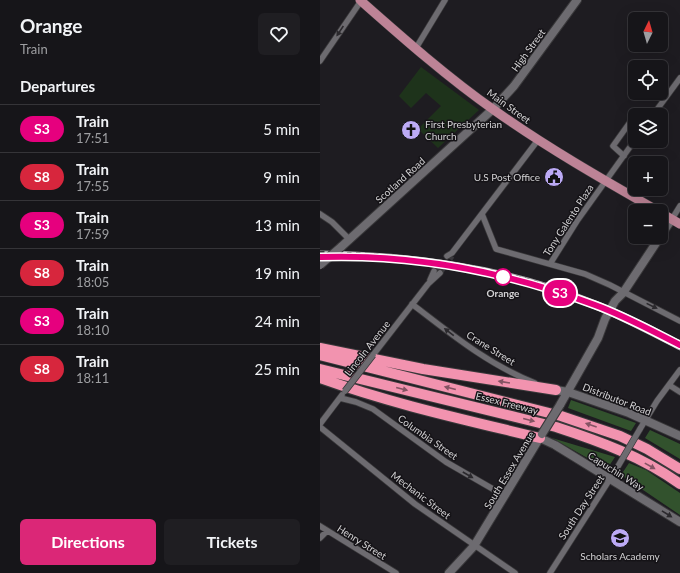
<!DOCTYPE html>
<html lang="en">
<head>
<meta charset="utf-8">
<style>
	:root { --surface:#161519; --page:#1f1e22; --text:#f1f3f6; --muted:#9e9fa2; --line:#353438; --accent:#db2777 }
	body { margin:0; font-family:Lato,sans-serif; background:var(--page); color:var(--text); height:100vh; display:flex; flex-direction:column; font-size:15px; white-space:nowrap }
	* { box-sizing:border-box; margin:0 }
	p { font-size:13px; color:var(--muted) }
	.icon { flex:none; width:22px; height:22px; fill:none; stroke:currentColor; stroke-width:2; stroke-linecap:round; stroke-linejoin:round }
	.map { position:relative; flex:1; overflow:hidden }
	.sheet { display:flex; flex-direction:column; background:var(--surface); width:320px }
	.sheet>* { flex:none }
	.badge { padding:0 8px; border-radius:13px; font-size:14px; line-height:26px }
	.needle { width:26px; rotate:5deg }
	.tools { position:absolute; left:308px; top:12px; display:grid; gap:8px }
	.tools a { display:grid; place-items:center; width:40px; height:40px; border-radius:6px; background:var(--surface); box-shadow:0 4px 16px #0002,0 0 0 1px var(--line); font-size:20px }
	.map>.badge { position:absolute; translate:-50% -50%; box-shadow:0 0 0 2px #fff }
	h2 { padding:0 20px; font-size:15px; line-height:36px }
	.round { display:grid; place-items:center; flex:none; width:42px; height:42px; border-radius:6px; background:var(--page) }
	.overview { display:flex; align-items:center; justify-content:space-between; height:68px; padding:0 20px }
	h1 { font-size:19px; font-weight:700; line-height:30px }
	.cta { display:flex; gap:8px; margin-top:auto; padding:8px 20px }
	.cta a { flex:1; height:46px; border-radius:6px; background:var(--accent); color:#fff; font-size:16px; font-weight:700; line-height:46px; text-align:center }
	.cta a+a { background:var(--page); color:var(--text) }
	ul { padding:0; list-style:none }
	li { display:flex; align-items:center; gap:12px; height:48px; padding:0 20px; border-top:1px solid var(--line) }
	li div { flex:1 }
	li b { display:block; font-size:15px }
	li em { font-style:normal }
	li .badge { min-width:44px; font-weight:700; text-align:center }
	main { display:flex; flex:1; min-height:0 }
	.map>svg:first-child { display:block }
	.green { fill:#1e331b }
	.forest { fill:#32522d }
	.lines { fill:none; stroke-linecap:round; stroke-linejoin:round }
	.minor-tunnel { stroke:#39373c; stroke-width:5.5; stroke-dasharray:5.5 3; stroke-linecap:butt }
	.minor-casing { stroke:#39383a; stroke-width:7 }
	.secondary-casing { stroke:#39383a; stroke-width:10 }
	.primary-casing { stroke:#39383a; stroke-width:10 }
	.motorway-casing { stroke:#39383a; stroke-width:12 }
	.minor { stroke:#6d6b70; stroke-width:5.5 }
	.secondary { stroke:#6d6b70; stroke-width:8 }
	.primary { stroke:#bd8396; stroke-width:9 }
	.motorway { stroke:#f293af; stroke-width:10 }
	.rail-casing { stroke:#a6a5a8; stroke-width:3 }
	.rail { stroke:#151317; stroke-width:1.5; stroke-dasharray:4.5; stroke-linecap:butt }
	.minor-bridge-casing { stroke:#39383a; stroke-width:7; stroke-linecap:butt }
	.secondary-bridge-casing { stroke:#39383a; stroke-width:10; stroke-linecap:butt }
	.minor-bridge { stroke:#6d6b70; stroke-width:5.5 }
	.secondary-bridge { stroke:#6d6b70; stroke-width:8 }
	.oneway { fill:#2b292d }
	.oneway2 { fill:#845363 }
	.line-casing { stroke:#fff; stroke-width:9 }
	.line { stroke:#e6007e; stroke-width:6 }
	.stop-dot { fill:#fff; stroke:#e6007e; stroke-width:2 }
	.labels { text-anchor:middle; stroke-width:3; stroke-linejoin:round; paint-order:stroke }
	.street-label { font-size:10px; fill:#d3d2d4; stroke:#151317 }
	.poi-label { font-size:10px; fill:#d3d2d4; stroke:#151317; text-anchor:start }
	.stop-label { font-size:10px; font-weight:bold; fill:#d3d2d4; stroke:#151317 }
</style>
</head>
<body>
<main>
<section class="sheet">
<div class="overview"><div><h1>Orange</h1><p>Train</p></div><a class="round"><svg class="icon" aria-label="heart" viewBox="0 0 24 24"><path d="M12 20l-8-8c-3-5 5-10 8-4 3-6 11-1 8 4z"/></svg></a></div>
<h2>Departures</h2>
<ul>
<li><span class="badge" style="background:#e6007e;color:#fff">S3</span><div><b>Train</b><p>17:51</p></div><em>5 min</em></li>
<li><span class="badge" style="background:#d7263d;color:#fff">S8</span><div><b>Train</b><p>17:55</p></div><em>9 min</em></li>
<li><span class="badge" style="background:#e6007e;color:#fff">S3</span><div><b>Train</b><p>17:59</p></div><em>13 min</em></li>
<li><span class="badge" style="background:#d7263d;color:#fff">S8</span><div><b>Train</b><p>18:05</p></div><em>19 min</em></li>
<li><span class="badge" style="background:#e6007e;color:#fff">S3</span><div><b>Train</b><p>18:10</p></div><em>24 min</em></li>
<li><span class="badge" style="background:#d7263d;color:#fff">S8</span><div><b>Train</b><p>18:11</p></div><em>25 min</em></li>
</ul>
<div class="cta"><a>Directions</a><a>Tickets</a></div>
</section>
<div class="map">
<svg width="360" height="573" viewBox="0 0 360 573">
	<rect width="100%" height="100%" fill="#1e1c21"/>
	<path class="green" d="M101 67 159 110 118 148 98 129 121 106 106 93 91 108 79 96Z"/>
	<path class="forest" d="M251 400 316 423 311 431 248 408Z
		M330 430 360 444V459L325 438Z
		M232 438 295 457 287 469Z
		M309 463 326 470 360 493V515L301 475Z"/>
	<g class="lines">
		<path class="minor-tunnel" d="M114 271 127 256
			M120 273 132 256"/>
		<g class="minor-casing">
			<path id="minor" d="M96 48 125 0
				M0 61 41 1
				M333 115 360 78
				M304 156 293 146 313 118 315 119
				M0 214 12 222 30 240
				M162 214 176 249 265 274 290 285 360 321
				M352 219 360 206
				M127 256 132 253 218 140
				M230 264 257 221 315 140
				M110 280 114 271
				M92 304C131 334 169 365 215 383
				M53 355 108 284 120 273
				M349 385 360 392
				M20 398 36 402 53 409 126 462 185 496
				M0 424 22 395
				M0 427 95 504 195 573
				M320 429 337 401 360 370
				M0 526 76 573
				M0 538 7 531
				M230 573 297 468"/>
		</g>
		<g class="secondary-casing">
			<path id="secondary" d="M341 235 352 219
				M21 247 173 109 194 86 257 0
				M236 390 248 392 309 413 360 436
				M240 405 278 338 285 319 295 301 303 293 340 237
				M220 438 235 445 360 522
				M129 573 154 546 222 434"/>
		</g>
		<g class="primary-casing">
			<path id="primary" d="M40 0C83 38 127 77 174 110 226 147 282 179 338 211
				M341 213 360 224"/>
		</g>
		<g class="motorway-casing">
			<path id="motorway" d="M0 348 103 369 236 390
				M0 355 241 416 300 436 327 449 360 469
				M0 369 236 427C279 441 323 457 360 484
				M0 378C72 404 146 420 220 438"/>
		</g>
		<use href="#minor" class="minor"/>
		<use href="#secondary" class="secondary"/>
		<use href="#primary" class="primary"/>
		<use href="#motorway" class="motorway"/>
		<g class="rail-casing">
			<path id="rail" d="M0 252C94 253 191 267 278 303 306 314 333 328 360 342
				M0 259C19 260 38 259 58 260 130 264 205 281 273 307 303 319 331 334 360 349"/>
		</g>
		<use href="#rail" class="rail"/>
		<g class="minor-bridge-casing">
			<path id="minor-bridge" d="M25 391 53 355
				M297 468 320 429"/>
		</g>
		<g class="secondary-bridge-casing">
			<path id="secondary-bridge" d="M0 265 21 247
				M222 434 240 405"/>
		</g>
		<use href="#minor-bridge" class="minor-bridge"/>
		<use href="#secondary-bridge" class="secondary-bridge"/>
	</g>
	<defs><path id="oneway-solid" d="M-6-.8H1V-3.2L6.5 0L1 3.2V.8H-6Z"/></defs>
	<g class="oneway">
		<use href="#oneway-solid" transform="translate(20 31) rotate(124)"/>
		<use href="#oneway-solid" transform="translate(332 306) rotate(26)"/>
		<use href="#oneway-solid" transform="translate(129 332) rotate(-143)"/>
		<use href="#oneway-solid" transform="translate(148 475) rotate(30)"/>
		<use href="#oneway-solid" transform="translate(347 514) rotate(32)"/>
	</g>
	<g class="oneway2">
		<use href="#oneway-solid" transform="translate(184 382) rotate(-171)"/>
		<use href="#oneway-solid" transform="translate(130 388) rotate(-166)"/>
		<use href="#oneway-solid" transform="translate(82 389) rotate(14)"/>
		<use href="#oneway-solid" transform="translate(209 420) rotate(14)"/>
		<use href="#oneway-solid" transform="translate(271 425) rotate(-161)"/>
		<use href="#oneway-solid" transform="translate(330 466) rotate(29)"/>
	</g>
	<g class="lines">
		<g class="line-casing">
			<path id="line" d="M0 257C93 254 188 272 275 305 305 316 332 331 360 345"/>
		</g>
		<use href="#line" class="line"/>
	</g>
	<defs>
		<g id="church-disc" transform="scale(1)"><circle r="9.5" fill="#bcaaf5" stroke="#151317"/><path d="M-1.2-6h2.4v3.5h3.3v2.4h-3.3V6h-2.4V-.1h-3.3v-2.4h3.3Z" fill="#111"/></g>
		<g id="civic-disc" transform="scale(1)"><circle r="9.5" fill="#bcaaf5" stroke="#151317"/><path d="M-.6-6.5H3V-4.5H.6V-3L4-1V1h2V6H-6V1h2V-1L-.6-3ZM-1.2 2.5V6h2.4V2.5Z" fill="#111"/></g>
		<g id="school-disc" transform="scale(1)"><circle r="9.5" fill="#bcaaf5" stroke="#151317"/><path d="M0-5L7-2L0 1L-7-2ZM-4 1L0 2.5L4 1V4Q0 6-4 4Z" fill="#111"/></g>
	</defs>
	<g fill-rule="evenodd">
		<use href="#church-disc" x="91" y="130"/>
		<use href="#civic-disc" x="234" y="177"/>
		<use href="#school-disc" x="300" y="538"/>
	</g>
	<circle class="stop-dot" cx="183" cy="277" r="8"/>
	<g class="labels">
		<g class="street-label">
			<text transform="translate(208 50) rotate(-54)" y="4">High Street</text>
			<text transform="translate(189 106) rotate(36)" y="4">Main Street</text>
			<text transform="translate(80 180) rotate(-42)" y="4">Scotland Road</text>
			<text transform="translate(248 220) rotate(-57)" y="4">Tony Galento Plaza</text>
			<text transform="translate(47 348) rotate(-52)" y="4">Lincoln Avenue</text>
			<text transform="translate(171 348) rotate(32)" y="4">Crane Street</text>
			<text transform="translate(297 399) rotate(21)" y="4">Distributor Road</text>
			<text transform="translate(187 403) rotate(14)" y="4">Essex Freeway</text>
			<text transform="translate(108 437) rotate(35)" y="4">Columbia Street</text>
			<text transform="translate(189 470) rotate(-59)" y="4">South Essex Avenue</text>
			<text transform="translate(296 471) rotate(32)" y="4">Capuchin Way</text>
			<text transform="translate(101 495) rotate(37)" y="4">Mechanic Street</text>
			<text transform="translate(261 507) rotate(-57)" y="4">South Day Street</text>
			<text transform="translate(42 542) rotate(32)" y="4">Henry Street</text>
		</g>
		<g class="poi-label">
			<text x="105" y="128">First Presbyterian<tspan x="105" dy="12">Church</tspan></text>
			<text x="220" y="181" text-anchor="end">U.S Post Office</text>
			<text x="300" y="560" text-anchor="middle">Scholars Academy</text>
		</g>
		<g class="stop-label">
			<text x="183" y="297">Orange</text>
		</g>
	</g>
</svg>
<div class="tools">
<a><svg class="needle" viewBox="-14 -14 28 28"><path d="M0-13l5 13h-10z" fill="#e53935"/><path d="M0 13l5-13h-10z" fill="#9e9fa2"/></svg></a>
<a><svg class="icon" aria-label="locate" viewBox="0 0 24 24"><circle cx="12" cy="12" r="6"/><path d="M12 2v4M12 18v4M2 12h4M18 12h4"/></svg></a>
<a><svg class="icon" aria-label="layers" viewBox="0 0 24 24"><path d="M12 4l9 5-9 5-9-5zM3 14l9 5 9-5"/></svg></a>
<a>+</a>
<a>−</a>
</div>
<b class="badge" style="left:240px;top:293px;background:#e6007e;color:#fff">S3</b>
</div>
</main>
</body>
</html>
